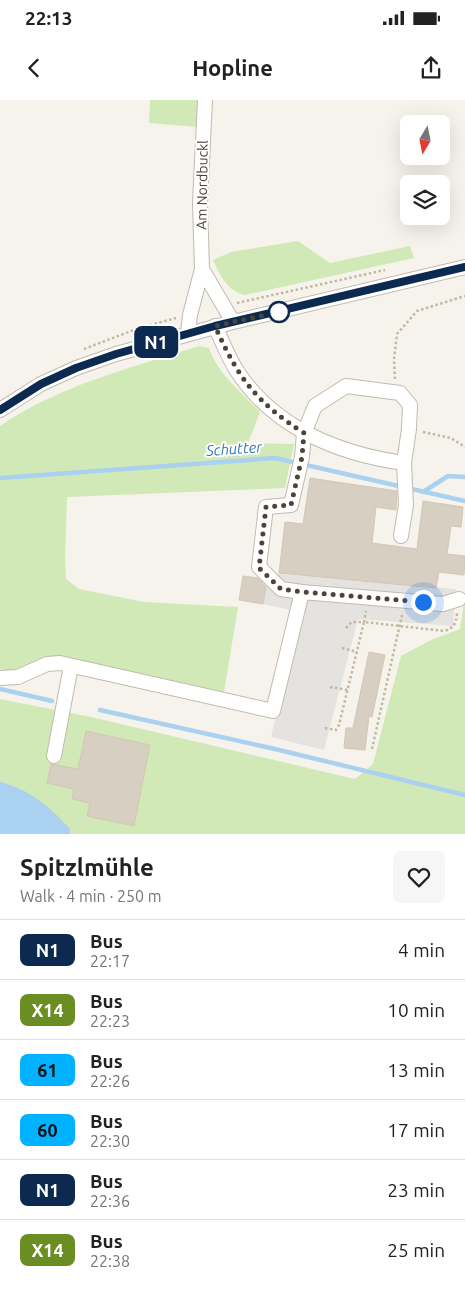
<!DOCTYPE html>
<html lang="en">
<head>
<meta charset="utf-8">
<style>
	:root { --surface:#fff; --page:#f6f6f6; --text:#222; --muted:#767676; --line:#e0e0e0 }
	body { margin:0; font-family:Ubuntu,sans-serif; background:var(--page); color:var(--text); height:100vh; display:flex; flex-direction:column; font-size:19px; white-space:nowrap }
	* { box-sizing:border-box; margin:0 }
	p { font-size:16px; color:var(--muted) }
	.icon { flex:none; width:28px; height:28px; fill:none; stroke:currentColor; stroke-width:2; stroke-linecap:round; stroke-linejoin:round }
	.map { position:relative; height:734px; overflow:hidden }
	.details { display:flex; flex-direction:column; background:var(--surface); flex:1 }
	.details>* { flex:none }
	.badge { padding:0 10px; border-radius:8px; font-size:18px; line-height:32px }
	.needle { width:32px; rotate:190deg }
	.tools { position:absolute; left:400px; top:15px; display:grid; gap:10px }
	.tools a { display:grid; place-items:center; width:50px; height:50px; border-radius:8px; background:var(--surface); box-shadow:0 5px 20px #0002; font-size:25px }
	.you { position:absolute; width:25px; height:25px; margin:-12px; border:4px solid #fff; border-radius:50%; background:#1a73e8; box-shadow:0 0 0 8px #1a73e833 }
	.map>.badge { position:absolute; translate:-50% -50%; box-shadow:0 0 0 2px #fff }
	.round { display:grid; place-items:center; flex:none; width:52px; height:52px; border-radius:8px; background:var(--page) }
	.headline { display:flex; align-items:center; justify-content:space-between; height:85px; padding:0 20px }
	h1 { font-size:24px; font-weight:700; line-height:38px }
	ul { padding:0; list-style:none }
	li { display:flex; align-items:center; gap:15px; height:60px; padding:0 20px; border-top:1px solid var(--line) }
	li div { flex:1 }
	li b { display:block; font-size:19px }
	li em { font-style:normal }
	li .badge { min-width:55px; font-weight:700; text-align:center }
	.status { display:flex; justify-content:space-between; align-items:center; height:35px; padding:0 25px; background:var(--surface); direction:ltr }
	.status svg { height:14px; fill:currentColor }
	header { display:flex; justify-content:space-between; align-items:center; height:65px; padding:0 20px; background:var(--surface); font-size:22px; font-weight:700 }
	.map>svg:first-child { display:block }
	.green { fill:#d0e9b6 }
	.parking { fill:#e5e3e0 }
	.water { fill:#aad1f0 }
	.lines { fill:none; stroke-linecap:round; stroke-linejoin:round }
	.stream { stroke:#aad1f0; stroke-width:4.5 }
	.building { fill:#d7cfc1; stroke:#d2c7b5 }
	.minor-casing { stroke:#c1bbae; stroke-width:16 }
	.path { stroke:#c3b8a0; stroke-width:2.5; stroke-dasharray:2.5 2.5; stroke-linecap:butt }
	.minor { stroke:#fff; stroke-width:14 }
	.line-casing { stroke:#fff; stroke-width:11 }
	.line { stroke:#0c294f; stroke-width:8 }
	.walk { stroke:#4a4439; stroke-width:5; stroke-dasharray:0 9 }
	.stop-dot { fill:#fff; stroke:#0c294f; stroke-width:2.5 }
	.labels { text-anchor:middle; stroke-width:4; stroke-linejoin:round; paint-order:stroke }
	.street-label { font-size:14px; fill:#4a4439; stroke:#fff }
	.water-label { font-size:15px; font-style:italic; fill:#327ab6; stroke:#fff }
</style>
</head>
<body>
<div class="status"><b>22:13</b><svg viewBox="0 0 49 12"><path d="M0 12V9h3v3zM5 12V6h3v6zM10 12V3h3v9zM15 12V0h3v12zM26 1h20v11H26zM47 4h2v5h-2z"/></svg></div>
<header><svg class="icon" aria-label="back" viewBox="0 0 24 24"><path d="M15 5l-7 7 7 7"/></svg>Hopline<svg class="icon" aria-label="share" viewBox="0 0 24 24"><path d="M12 15V3M7 8l5-5 5 5M5 13v7h14v-7"/></svg></header>
<div class="map">
<svg width="465" height="734" viewBox="0 0 465 734">
	<rect width="100%" height="100%" fill="#f6f3ec"/>
	<path class="green" d="M150 0H198L197 27 149 23Z
		M298 141 330 163 410 146 414 158 245 195C227 191 220 175 213 160L231 152Z
		M199 246 209 248C217 273 242 293 260 312L248 343 294 344 285 388 67 397 65 460 66 479 79 489 144 502 238 507 224 592 48 557 9 572 0 569V326C60 285 131 268 199 246Z
		M465 496V734H0V599L91 617 355 679 373 664 401 556 431 540 460 529Z"/>
	<path class="parking" d="M269 473 456 489 453 526 358 519 324 650 271 637 300 512 263 504Z"/>
	<path class="water" d="M0 682C29 689 50 707 70 729V734H0Z"/>
	<g class="lines">
		<path class="stream" d="M0 378 275 358 465 401
			M423 392 448 376 465 377
			M0 589 52 601
			M100 610 275 649 465 695"/>
	</g>
	<path class="building" d="M310 378 397 391 396 410 376 407 372 443 417 449 423 401 463 407 461 427 451 426 447 454 465 456 464 475 439 472 436 488 279 473 285 422 303 424Z
		M243 476 258 478 266 487 263 504 239 500Z
		M369 552 385 555 372 617 369 616 365 650 344 648 346 628H353Z
		M86 631 150 645 134 726 87 716 90 703 72 699 74 689 47 683 51 664 78 669Z"/>
	<g class="lines">
		<g class="minor-casing">
			<path id="minor" d="M202 169 233 222
				M215 226C222 241 228 257 237 271 274 328 339 354 404 363
				M188 233 190 215 202 169 200 103 205 0
				M0 310 41 284 76 268 116 254 233 222 465 167
				M302 492 281 489 259 467 266 407 291 405 302 357 304 333 315 306 346 286 400 293 410 305 409 329 404 363 406 405 401 436
				M0 578 18 577 47 564 60 563 273 611 302 492 443 504 459 499
				M54 656 71 566"/>
		</g>
		<path class="path" d="M237 203 385 170
			M84 249 139 228 176 218
			M395 279 394 259 397 234 417 211 465 196
			M423 332 451 338 465 347
			M346 528 352 522H364L366 511
			M342 548 357 552
			M330 587 348 590
			M325 628 336 630 339 625 364 522 444 531C454 528 456 524 457 513
			M372 649 402 515"/>
		<use href="#minor" class="minor"/>
	</g>
	<g class="lines">
		<g class="line-casing">
			<path id="line" d="M0 310 41 284 76 268 116 254 215 226 465 167"/>
		</g>
		<use href="#line" class="line"/>
		<path class="walk" d="M279 212 215 226C238 278 256 302 304 333L302 357 291 405 266 407 259 468 281 489 302 492 423 502"/>
	</g>
	<circle class="stop-dot" cx="279" cy="212" r="10"/>
	<g class="labels">
		<g class="street-label">
			<text transform="translate(202 85) rotate(-89)" y="5">Am Nordbuckl</text>
		</g>
		<g class="water-label">
			<text transform="translate(234 349) rotate(-4)" y="5">Schutter</text>
		</g>
	</g>
</svg>
<div class="tools">
<a><svg class="needle" viewBox="-14 -14 28 28"><path d="M0-13l5 13h-10z" fill="#e53935"/><path d="M0 13l5-13h-10z" fill="#767676"/></svg></a>
<a><svg class="icon" aria-label="layers" viewBox="0 0 24 24"><path d="M12 4l9 5-9 5-9-5zM3 14l9 5 9-5"/></svg></a>
</div>
<div class="you" style="left:423px;top:502px"></div>
<b class="badge" style="left:156px;top:242px;background:#0c294f;color:#fff">N1</b>
</div>
<section class="details">
<div class="headline"><div><h1>Spitzlmühle</h1><p>Walk · 4 min · 250 m</p></div><a class="round"><svg class="icon" aria-label="heart" viewBox="0 0 24 24"><path d="M12 20l-8-8c-3-5 5-10 8-4 3-6 11-1 8 4z"/></svg></a></div>
<ul>
<li><span class="badge" style="background:#0c294f;color:#fff">N1</span><div><b>Bus</b><p>22:17</p></div><em>4 min</em></li>
<li><span class="badge" style="background:#6b8e23;color:#fff">X14</span><div><b>Bus</b><p>22:23</p></div><em>10 min</em></li>
<li><span class="badge" style="background:#00b2ff;color:#111">61</span><div><b>Bus</b><p>22:26</p></div><em>13 min</em></li>
<li><span class="badge" style="background:#00b2ff;color:#111">60</span><div><b>Bus</b><p>22:30</p></div><em>17 min</em></li>
<li><span class="badge" style="background:#0c294f;color:#fff">N1</span><div><b>Bus</b><p>22:36</p></div><em>23 min</em></li>
<li><span class="badge" style="background:#6b8e23;color:#fff">X14</span><div><b>Bus</b><p>22:38</p></div><em>25 min</em></li>
</ul>
</section>
</body>
</html>
